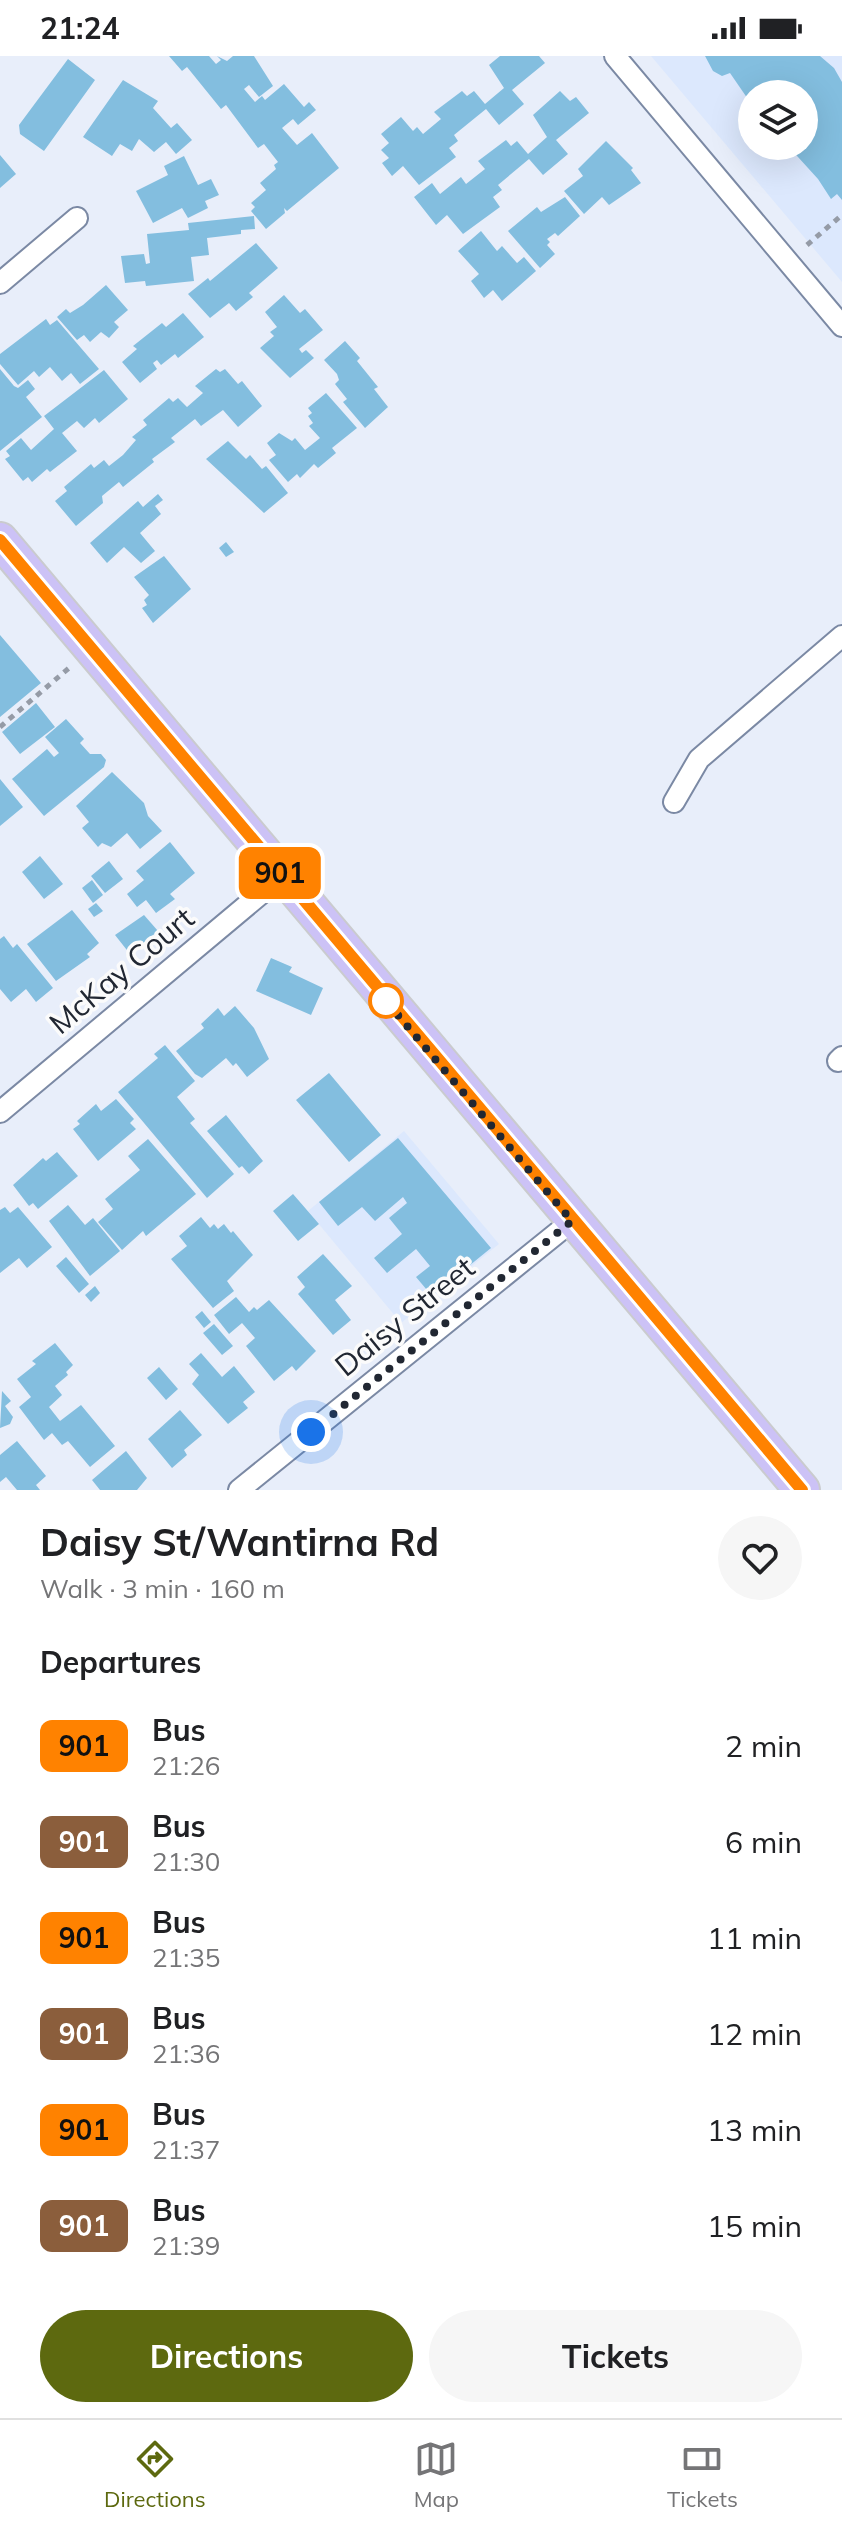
<!DOCTYPE html>
<html lang="en">
<head>
<meta charset="utf-8">
<style>
	:root { --surface:#fff; --page:#f6f6f6; --text:#202124; --muted:#757577; --line:#e0e0e0; --accent:#5d690f }
	body { margin:0; font-family:Mulish,sans-serif; background:var(--page); color:var(--text); height:100vh; display:flex; flex-direction:column; font-size:30px; white-space:nowrap }
	* { box-sizing:border-box; margin:0 }
	p { font-size:26px; color:var(--muted) }
	.icon { flex:none; width:44px; height:44px; fill:none; stroke:currentColor; stroke-width:2; stroke-linecap:round; stroke-linejoin:round }
	.map { position:relative; height:1434px; overflow:hidden }
	.details { display:flex; flex-direction:column; background:var(--surface); flex:1 }
	.details>* { flex:none }
	.badge { padding:0 16px; border-radius:12px; font-size:28px; line-height:52px }
	.tools { position:absolute; left:738px; top:24px; display:grid; gap:16px }
	.tools a { display:grid; place-items:center; width:80px; height:80px; border-radius:50%; background:var(--surface); box-shadow:0 8px 32px #0002; font-size:40px }
	.you { position:absolute; width:40px; height:40px; margin:-20px; border:6px solid #fff; border-radius:50%; background:#1a73e8; box-shadow:0 0 0 12px #1a73e833 }
	.map>.badge { position:absolute; translate:-50% -50%; box-shadow:0 0 0 4px #fff }
	h2 { padding:0 40px; font-size:30px; line-height:72px }
	.round { display:grid; place-items:center; flex:none; width:84px; height:84px; border-radius:42px; background:var(--page) }
	.head { display:flex; align-items:center; justify-content:space-between; height:136px; padding:0 40px }
	h1 { font-size:38px; font-weight:700; line-height:60px }
	.primary-button { display:flex; gap:16px; margin-top:auto; padding:16px 40px }
	.primary-button a { flex:1; height:92px; border-radius:48px; background:var(--accent); color:#fff; font-size:32px; font-weight:700; line-height:92px; text-align:center }
	.primary-button a+a { background:var(--page); color:var(--text) }
	ul { padding:0; list-style:none }
	li { display:flex; align-items:center; gap:24px; height:96px; padding:0 40px }
	li div { flex:1 }
	li b { display:block; font-size:30px }
	li em { font-style:normal }
	li .badge { min-width:88px; font-weight:700; text-align:center }
	.status { display:flex; justify-content:space-between; align-items:center; height:56px; padding:0 40px; background:var(--surface); direction:ltr }
	.status svg { height:22px; fill:currentColor }
	.dock { display:flex; justify-content:space-around; align-items:center; height:112px; border-top:2px solid var(--line); background:var(--surface); font-size:22px; color:var(--muted) }
	.dock a { display:grid; justify-items:center; gap:4px }
	.dock .selected { color:var(--accent) }
	.map>svg:first-child { display:block }
	.built { fill:#dce8fd; fill-rule:evenodd }
	.building { fill:#83bedf }
	.lines { fill:none; stroke-linecap:round; stroke-linejoin:round }
	.street-casing { stroke:#7b89a4; stroke-width:24 }
	.primary-casing { stroke:#cacbce; stroke-width:38 }
	.path { stroke:#959ba6; stroke-width:5; stroke-dasharray:6 6; stroke-linecap:butt }
	.street { stroke:#fff; stroke-width:20 }
	.primary { stroke:#ccc2f6; stroke-width:34 }
	.line-casing { stroke:#fff; stroke-width:18 }
	.line { stroke:#ff8200; stroke-width:12 }
	.walk { stroke:#212732; stroke-width:8; stroke-dasharray:0 14.4 }
	.stop-dot { fill:#fff; stroke:#ff8200; stroke-width:4 }
	.labels { text-anchor:middle; stroke-width:7; stroke-linejoin:round; paint-order:stroke }
	.street-label { font-size:30px; fill:#212732; stroke:#fbfbfb }
</style>
</head>
<body>
<div class="status"><b>21:24</b><svg viewBox="0 0 49 12"><path d="M0 12V9h3v3zM5 12V6h3v6zM10 12V3h3v9zM15 12V0h3v12zM26 1h20v11H26zM47 4h2v5h-2z"/></svg></div>
<div class="map">
<svg width="842" height="1434" viewBox="0 0 842 1434">
	<rect width="100%" height="100%" fill="#e8eefa"/>
	<path class="built" d="M651 0H842V226ZM752 38H804V90H752Z
		M404 1075 499 1188 401 1267 308 1155Z"/>
	<path class="building" d="M169 0H209L216 8 221 4 217 0 227 5 233 0H254L273 30 259 41 249 29 244 33 255 46 262 40 265 44 284 28 304 51 309 46 316 54 298 69 293 63 282 72 297 89 312 77 339 112 287 155 284 152 285 157 266 173 251 155 255 151 251 147 266 134 260 127 276 113 274 109 278 106 264 88 258 92 226 49 221 53 187 11 182 15Z
		M500 0H539L545 7 512 34 524 48 499 69 486 53 454 79 458 85 449 92 456 101 419 129 403 110 392 120 382 107 389 102 381 94 389 87 381 78 401 61 413 75 417 71 423 78 441 63 434 56 462 35 467 40 474 35 485 48 504 32 489 9Z
		M705 0H820L834 12 842 26V144L837 138 831 143 818 123 788 90H804V38H752V49L730 17 722 20 713 15Z
		M68 3 95 24 44 95 20 78 19 69Z
		M123 24 158 45 153 52 171 72 177 67 192 84 176 98 166 86 154 96 139 83 132 95 120 88 112 100 83 81Z
		M560 35 570 45 576 41 589 57 556 84 568 98 543 119 529 103 498 129 502 134 493 141 500 151 463 178 447 159 436 169 414 141 432 127 440 138 461 121 466 128 485 113 478 105 506 84 511 90 517 85 528 98 547 81 533 59Z
		M606 85 633 112 631 114 641 127 609 149 602 141 584 158 564 135 583 120 578 113Z
		M0 99 16 118 0 132Z
		M184 100 198 129 211 123 219 139 205 145 208 152 188 162 182 152 153 167 136 135 168 119 164 110Z
		M565 141 580 160 558 180 555 177 547 183 550 186 547 189 555 198 540 212 508 175 537 151 541 156Z
		M254 160 255 173 241 174V178L207 182 209 199 191 201 194 225 146 230 145 225 125 227 121 200 144 198 146 208 150 207 147 178 189 174 188 167Z
		M481 175 497 195 502 190 517 207 524 201 536 215 502 245 493 234 484 242 471 225 479 218 458 195Z
		M256 187 278 212 249 237 253 241 236 255 229 247 210 262 188 238 208 222 210 225Z
		M106 229 128 254 114 266 119 271 109 282 101 276 90 286 84 279 77 284 57 261 66 253 70 257 83 249Z
		M284 239 300 257 305 253 323 274 299 293 302 297 306 294 314 302 290 322 260 292 274 280 270 276 277 271 265 256Z
		M183 257 204 281 178 302 175 298 161 309 157 304 153 307 157 313 140 327 122 306 137 293 133 290 162 267 166 271Z
		M46 263 50 269 57 264 99 313 80 328 71 317 62 325 50 311 39 321 34 315 18 329 0 308V298Z
		M345 285 360 302 357 305 378 331 374 333 388 351 365 372 343 346 347 343 335 328 339 324 337 318 324 304Z
		M0 313 14 330 18 332 28 324 35 333 26 341 42 361 0 395Z
		M216 313 220 316 225 313 238 328 242 325 262 350 238 371 223 354 201 370 195 363 171 382 175 386 152 403 154 406 123 431 119 426 102 440 103 447 76 470 55 445 67 435 64 431 91 408 94 412 104 404 109 410 123 399 136 384 132 381 147 369 143 364 169 342 173 346 178 342 187 351 203 337 195 330Z
		M104 314 128 343 99 367 95 362 84 372 77 365 62 377 77 395 50 416 47 413 32 426 28 421 23 425 5 403 10 400 6 395 21 382 31 394 54 373 44 360Z
		M326 337 357 372 332 392 336 397 318 412 314 408 300 422 297 418 288 426 269 404 276 399 267 387 279 377 292 385 295 382 305 394 320 382 309 370 313 367 308 360 312 357 308 352Z
		M228 385 246 403 250 399 262 413 266 410 288 437 264 457 206 403Z
		M158 438 163 444 155 450 161 458 140 477 155 495 141 507 124 491 107 507 90 487 138 445 143 451Z
		M226 486 234 496 226 501 219 492Z
		M164 500 191 533 153 567 142 552 147 549 144 544 149 539 134 521Z
		M0 579 41 627 0 661Z
		M36 647 55 671 20 698 2 676Z
		M66 663 84 683 80 687 90 698H101L106 704 104 711 44 760 12 723 47 693 54 701 59 697 45 681Z
		M112 716 144 747 148 760 162 775 140 793 127 777 111 791 102 787 98 791 82 772 89 766 76 750Z
		M0 723 23 751 0 770Z
		M170 786 195 817 170 838 175 843 156 857 146 844 137 851 127 838 144 824 136 815Z
		M40 800 63 828 44 843 22 816Z
		M109 805 123 823 105 837 91 820Z
		M92 824 103 839 93 847 82 832Z
		M96 847 103 855 94 861 88 853Z
		M72 854 99 887 87 898 90 901 56 925 27 888Z
		M144 859 158 875 130 898 115 879Z
		M4 880 13 892 17 888 53 932 36 946 26 933 11 946 0 933V883Z
		M271 902 292 911 289 916 323 932 311 959 256 935Z
		M235 950 254 972 269 1003 247 1021 236 1007 233 1010 226 1002 202 1022 195 1018 176 995 204 972 201 968 218 952 224 960Z
		M165 989 195 1025 177 1041 195 1063 190 1067 234 1118 207 1142 118 1036 158 1002 154 998Z
		M329 1017 381 1079 349 1106 296 1044Z
		M116 1043 134 1063 130 1067 136 1073 98 1105 73 1073 80 1068 77 1065 96 1048 101 1055Z
		M226 1059 263 1105 249 1118 242 1110 239 1112 207 1075Z
		M398 1082 491 1192 432 1240 416 1221 430 1210 416 1193 387 1217 374 1202 402 1178 389 1162 407 1147 403 1141 375 1165 362 1151 338 1170 319 1146Z
		M148 1083 196 1138 146 1180 143 1175 122 1194 98 1166 113 1153 105 1143 140 1114 128 1100Z
		M57 1096 78 1120 38 1153 33 1147 29 1150 13 1129 43 1102 46 1105Z
		M293 1138 319 1168 298 1185 273 1155Z
		M68 1149 85 1169 93 1162 120 1195 90 1220 49 1165Z
		M5 1151 10 1157 18 1151 52 1191 27 1212 19 1202 0 1217V1154Z
		M201 1161 210 1172 214 1168 218 1173 224 1168 231 1177 233 1175 253 1199 227 1225 234 1235 213 1252 171 1203 187 1190 179 1180Z
		M323 1198 352 1230 335 1244 351 1264 333 1279 298 1238 305 1231 297 1221Z
		M66 1201 89 1228 79 1237 56 1210Z
		M95 1230 100 1237 91 1246 85 1239Z
		M236 1241 249 1256 254 1251 257 1254 269 1244 316 1295 296 1315 292 1310 274 1325 246 1290 255 1282 242 1267 229 1278 214 1259Z
		M202 1255 211 1266 204 1272 195 1261Z
		M214 1268 233 1290 222 1299 203 1277Z
		M55 1287 73 1309 66 1316 68 1319 55 1330 62 1339 49 1351 60 1365 81 1349 115 1390 90 1411 68 1385 62 1389 52 1377 44 1384 19 1351 31 1341 17 1323 36 1308 32 1305Z
		M201 1297 222 1321 234 1310 255 1336 243 1346 248 1352 228 1368 192 1328 199 1319 189 1308Z
		M159 1311 178 1333 166 1344 147 1322Z
		M2 1335 11 1345 5 1350 13 1361 10 1368 0 1372Z
		M180 1354 202 1379 184 1394 187 1399 172 1412 148 1383Z
		M17 1385 46 1420 36 1429 40 1434H17L6 1421 0 1426V1399Z
		M126 1395 147 1422 137 1434H100L92 1424Z"/>
	<g class="lines">
		<g class="street-casing">
			<path id="street" d="M615 0 842 270
				M0 227 77 162
				M674 746 699 703 842 580
				M838 1005 842 1001
				M0 1056 282 820
				M239 1434 572 1165"/>
		</g>
		<g class="primary-casing">
			<path id="primary" d="M0 484 802 1434"/>
		</g>
		<path class="path" d="M807 189 842 159
			M0 671 69 612"/>
		<use href="#street" class="street"/>
		<use href="#primary" class="primary"/>
	</g>
	<g class="lines">
		<g class="line-casing">
			<path id="line" d="M0 484 802 1434"/>
		</g>
		<use href="#line" class="line"/>
		<path class="walk" d="M311 1376 572 1165 386 945"/>
	</g>
	<circle class="stop-dot" cx="386" cy="945" r="16"/>
	<g class="labels">
		<g class="street-label">
			<text transform="translate(122 915) rotate(-40)" y="10">McKay Court</text>
			<text transform="translate(405 1261) rotate(-39)" y="10">Daisy Street</text>
		</g>
	</g>
</svg>
<div class="tools">
<a><svg class="icon" aria-label="layers" viewBox="0 0 24 24"><path d="M12 4l9 5-9 5-9-5zM3 14l9 5 9-5"/></svg></a>
</div>
<div class="you" style="left:311px;top:1376px"></div>
<b class="badge" style="left:280px;top:817px;background:#ff8200;color:#111">901</b>
</div>
<section class="details">
<div class="head"><div><h1>Daisy St/Wantirna Rd</h1><p>Walk · 3 min · 160 m</p></div><a class="round"><svg class="icon" aria-label="heart" viewBox="0 0 24 24"><path d="M12 20l-8-8c-3-5 5-10 8-4 3-6 11-1 8 4z"/></svg></a></div>
<h2>Departures</h2>
<ul>
<li><span class="badge" style="background:#ff8200;color:#111">901</span><div><b>Bus</b><p>21:26</p></div><em>2 min</em></li>
<li><span class="badge" style="background:#8b5e3c;color:#fff">901</span><div><b>Bus</b><p>21:30</p></div><em>6 min</em></li>
<li><span class="badge" style="background:#ff8200;color:#111">901</span><div><b>Bus</b><p>21:35</p></div><em>11 min</em></li>
<li><span class="badge" style="background:#8b5e3c;color:#fff">901</span><div><b>Bus</b><p>21:36</p></div><em>12 min</em></li>
<li><span class="badge" style="background:#ff8200;color:#111">901</span><div><b>Bus</b><p>21:37</p></div><em>13 min</em></li>
<li><span class="badge" style="background:#8b5e3c;color:#fff">901</span><div><b>Bus</b><p>21:39</p></div><em>15 min</em></li>
</ul>
<div class="primary-button"><a>Directions</a><a>Tickets</a></div>
</section>
<nav class="dock">
<a class="selected"><svg class="icon" aria-label="directions" viewBox="0 0 24 24"><path d="M12 3l9 9-9 9-9-9zM9 14v-3h6M13 9l2 2-2 2"/></svg>Directions</a>
<a><svg class="icon" aria-label="map" viewBox="0 0 24 24"><path d="M3 6l6-2 6 2 6-2v14l-6 2-6-2-6 2zM9 4v14M15 6v14"/></svg>Map</a>
<a><svg class="icon" aria-label="tickets" viewBox="0 0 24 24"><path d="M3 7h18v10H3zM15 7v10"/></svg>Tickets</a>
</nav>
</body>
</html>
